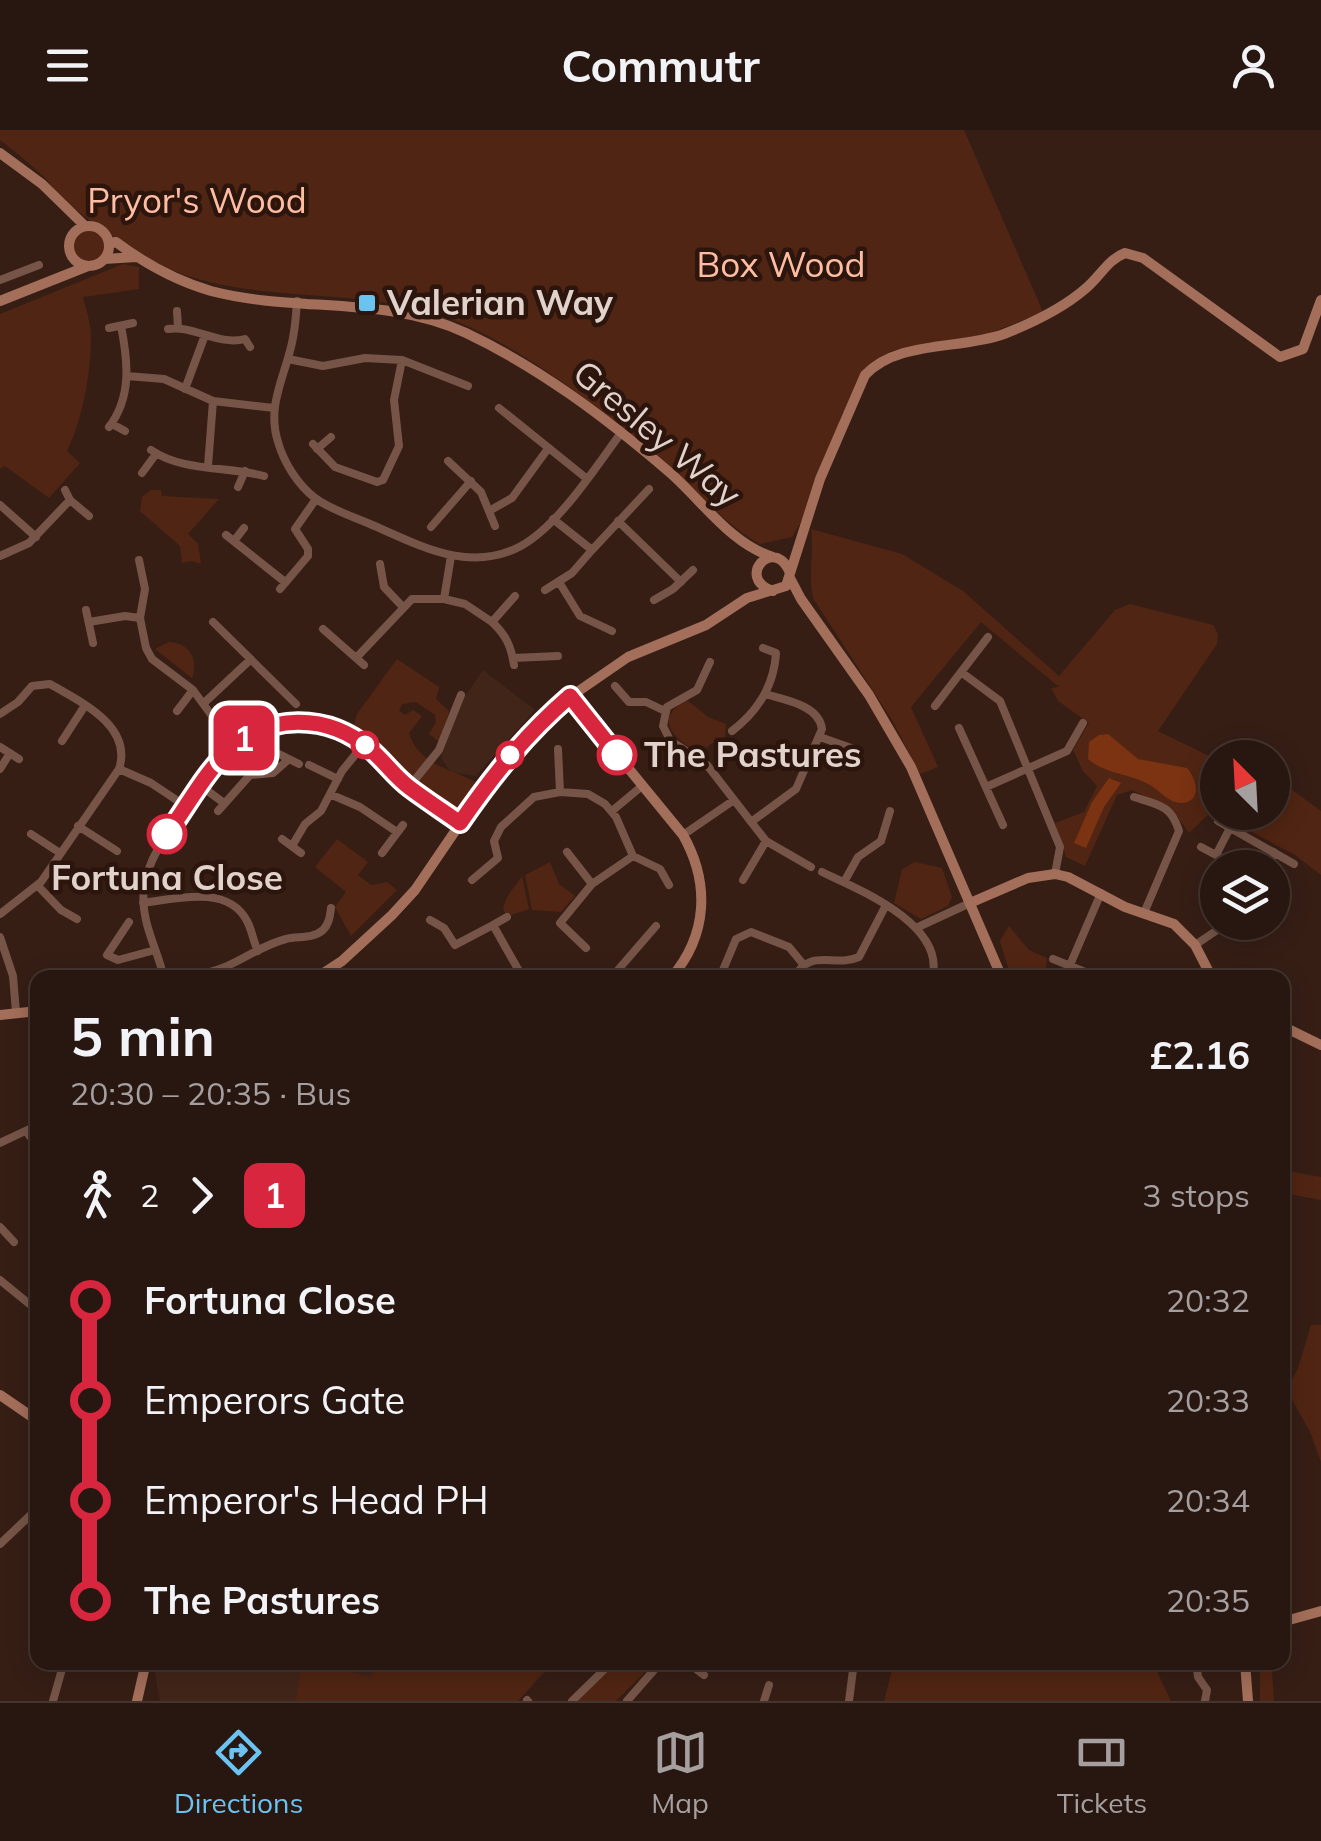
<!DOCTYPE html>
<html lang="en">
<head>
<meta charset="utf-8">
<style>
	:root { --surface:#281610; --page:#301f19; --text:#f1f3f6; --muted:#a59f9f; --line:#443530; --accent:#6bc3f2 }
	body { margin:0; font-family:Mulish,sans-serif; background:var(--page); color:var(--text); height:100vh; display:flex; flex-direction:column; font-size:38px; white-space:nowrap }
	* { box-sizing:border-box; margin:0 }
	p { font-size:32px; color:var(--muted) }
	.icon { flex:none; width:55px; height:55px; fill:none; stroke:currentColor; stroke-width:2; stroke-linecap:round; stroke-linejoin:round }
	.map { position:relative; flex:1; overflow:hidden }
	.details { position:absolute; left:30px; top:840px; width:1260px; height:700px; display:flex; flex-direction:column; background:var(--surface); border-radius:20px; box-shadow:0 5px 25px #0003,0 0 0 2px var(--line) }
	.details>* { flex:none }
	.badge { padding:0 20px; border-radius:15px; font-size:35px; line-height:65px }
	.needle { width:65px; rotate:336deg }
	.fabs { position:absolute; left:1200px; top:610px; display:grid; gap:20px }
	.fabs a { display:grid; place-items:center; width:90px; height:90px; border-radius:50%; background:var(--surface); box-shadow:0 5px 25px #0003,0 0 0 2px var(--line); font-size:50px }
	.map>.badge { position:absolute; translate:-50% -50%; box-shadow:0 0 0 5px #fff }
	.legs { display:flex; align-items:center; gap:15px; height:110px; padding:0 40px; font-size:32px }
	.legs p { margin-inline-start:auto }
	.overview { display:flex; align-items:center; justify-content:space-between; height:170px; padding:0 40px }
	h1 { font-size:55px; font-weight:700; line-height:75px }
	ul { padding:0 40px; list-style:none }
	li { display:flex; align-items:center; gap:35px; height:100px; font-size:38px }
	li i { display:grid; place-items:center; width:15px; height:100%; margin:0 12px; background:currentColor }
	li i::after { content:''; width:25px; height:25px; margin:-12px; border:8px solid; border-radius:50%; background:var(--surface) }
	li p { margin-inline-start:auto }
	li:first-child i { background:linear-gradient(#0000 50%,currentColor 0) }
	li:last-child i { background:linear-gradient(currentColor 50%,#0000 0) }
	header { display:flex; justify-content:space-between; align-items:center; height:130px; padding:0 40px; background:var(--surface); font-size:45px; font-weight:700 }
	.tabs { display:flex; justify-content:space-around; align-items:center; height:140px; border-top:2px solid var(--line); background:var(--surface); font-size:28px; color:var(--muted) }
	.tabs a { display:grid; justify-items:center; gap:5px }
	.tabs .selected { color:var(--accent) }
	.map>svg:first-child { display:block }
	.built { fill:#422519 }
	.green { fill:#512513 }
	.water { fill:#7b3312 }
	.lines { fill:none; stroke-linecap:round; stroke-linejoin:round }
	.street { stroke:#765548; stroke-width:8 }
	.secondary { stroke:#a46f5a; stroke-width:10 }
	.line-1-casing { stroke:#fff; stroke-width:22 }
	.line-1 { stroke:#d7263d; stroke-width:15 }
	.poi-dot { fill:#6bc3f2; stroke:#2b150c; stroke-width:4 }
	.stop-1-dot { fill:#fff; stroke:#d7263d; stroke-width:5 }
	.labels { text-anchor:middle; stroke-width:9; stroke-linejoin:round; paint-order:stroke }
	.park-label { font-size:35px; fill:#febda3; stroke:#2b150c }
	.poi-label { font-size:35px; font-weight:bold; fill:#e2d2cc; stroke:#2b150c; text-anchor:start }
	.street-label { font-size:35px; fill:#e2d2cc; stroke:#2b150c }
	.stop-label { font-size:35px; font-weight:bold; fill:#e2d2cc; stroke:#2b150c; text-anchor:start }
</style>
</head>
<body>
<header><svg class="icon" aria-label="menu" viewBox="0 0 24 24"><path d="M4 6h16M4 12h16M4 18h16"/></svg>Commutr<svg class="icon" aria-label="person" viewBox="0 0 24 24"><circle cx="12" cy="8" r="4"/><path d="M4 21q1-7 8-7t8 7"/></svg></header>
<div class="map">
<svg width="1321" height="1571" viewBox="0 0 1321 1571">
	<rect width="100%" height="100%" fill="#361e15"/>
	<path class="built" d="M483 540 535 580 476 646 451 642 441 628 461 572Z
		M153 1533H550L547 1540 518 1571H160Z"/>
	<path class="green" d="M0 0H964L1043 182 988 204 891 221 866 238 840 289 837 309 814 350 802 390 792 407 760 414C725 395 699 362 668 336 606 284 538 227 463 194 377 155 278 175 188 146 150 134 97 97 66 72 58 66 53 57 46 49 32 35 16 22 0 10Z
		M71 118a18 18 0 1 1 36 0a18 18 0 1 1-36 0Z
		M123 134 139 137V159L83 167C86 180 91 193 91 206 91 242 83 288 67 321L80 333 49 368 5 336 0 339V184Z
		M151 360H161L162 366 219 369 188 404 198 414 201 434 191 431 182 433 180 416 140 381 142 367Z
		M811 399 902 424 963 461 1059 546 1115 480 1130 474 1213 495 1218 504 1217 514 1158 601 1207 625 1244 627 1218 628V682H1272L1273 646 1321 681V745L1295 725 1212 681 1189 703C1172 675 1160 674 1132 660L1117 665 1085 736 1066 727 1055 693 1084 682 1097 656 1083 641 1073 620 1089 593 1058 571 1051 558 1059 557 981 492 911 577 938 637 920 644 892 590 813 468C808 445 814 423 811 399Z
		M169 512C189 513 199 529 192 548L155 519Z
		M397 529 439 557 436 569 449 581 440 612 429 604 436 592 435 585 416 572 402 574 399 581 405 585 413 580 422 586 409 603C418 635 454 640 480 654L464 679 453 681 420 658 376 613 353 597 357 584Z
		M687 570 708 587 726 594 725 607 709 615 702 626C682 612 647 592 687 570Z
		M337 709 368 732 358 745 371 755 387 752 397 760 351 806 335 777 346 762 315 737Z
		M550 732 559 754 575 766 561 782 532 780 525 745Z
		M915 732 942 738 952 767 948 776 921 789 894 773 902 739Z
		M522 746 529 779 508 786 503 780C505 764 516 757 522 746Z
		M1009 796 1029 820 1047 828 1046 838 1039 847H1011L1000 811Z
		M1282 1040 1321 1047V1070L1283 1063Z
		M1311 1195H1321V1332L1311 1304 1287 1260 1298 1238Z
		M894 1532 1153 1533 1171 1571H884Z
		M293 1533H319L371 1548 376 1533H580L549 1535 518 1571H296L300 1545Z
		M615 1533H654L616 1571H576Z
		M1260 1539 1272 1540 1274 1571H1260Z"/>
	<path class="water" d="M1108 604 1138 629 1187 638C1197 649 1203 673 1180 673 1169 672 1162 663 1153 657 1133 643 1108 646 1088 629L1089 612 1099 605Z
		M1109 648 1121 653 1104 677 1086 718 1074 713 1092 672Z"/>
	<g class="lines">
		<path class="street" d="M0 150 39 135
			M297 171C296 187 295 202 291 217 283 250 267 277 278 312 284 333 298 355 315 368 331 380 352 386 370 394 419 415 469 444 521 416 559 395 595 338 621 303
			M177 181 178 197
			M109 198 133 193
			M168 199C194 195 218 216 245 209L250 217
			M288 229 323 236 365 228 402 230 468 256
			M127 246 164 249 213 271 274 278
			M185 259 205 205
			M499 278 586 348
			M112 294 125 301
			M109 297C132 267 128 231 121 196
			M313 314 335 337 377 352 383 350 399 316 394 270 402 230
			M317 319 331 307
			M151 320C183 342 227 336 264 346
			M448 331 481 362 495 396
			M208 336 213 271
			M142 343 156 324
			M238 357 245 341
			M65 360 70 370 89 386
			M0 375 36 407
			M489 381 512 368 547 320
			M553 389 592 420 649 359
			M618 391 681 452
			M431 397 471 351
			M226 405 285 452
			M234 411 244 398
			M0 426 29 413 70 370
			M451 426 444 469 465 474 492 492 515 466
			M139 430 145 459 140 488 146 518 152 529 193 560 234 616
			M380 434 384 457 402 476
			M559 452 580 486 612 501
			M280 459 308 426V419L295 399 316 369
			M545 460 572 443 592 420
			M654 470 673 459 693 440
			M86 480 93 513
			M89 492 125 486 140 488
			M213 492 296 574
			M492 492C506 505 511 516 514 535
			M323 499 364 535
			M356 528 412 469H444
			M513 528 558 526
			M710 532 697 560 667 577 663 596 670 610 707 635 766 711 811 737
			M961 542 1000 571 1060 717 1055 744
			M615 556 629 572H646L665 581
			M204 573 250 530
			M935 576 988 507
			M177 581 193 560
			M0 584 18 572 32 556 50 554C81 572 133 596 119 639L41 752 0 784
			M959 598 1003 695
			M732 601C758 581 774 556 776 523L763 518
			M820 607 854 619
			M62 611 84 577
			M0 617 19 629
			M558 619 560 662
			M279 624 299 634
			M309 635 338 649
			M0 639 10 623
			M119 639 151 653 187 677
			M201 656 224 673
			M409 657 439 620 461 565
			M986 657 1067 621 1083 593
			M332 665 360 677 397 702
			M1134 667C1159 675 1171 675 1179 701L1144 783
			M218 681 250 645 273 643 288 630
			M612 681 642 656
			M1218 691 1294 734
			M751 692 796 659 822 599C819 575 785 570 765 564
			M78 696 117 721
			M31 704 60 723
			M683 705 734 670
			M282 709 301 723
			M292 716 305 694 321 681 342 641 364 614
			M1201 717 1231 733
			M567 722 592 754
			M382 723 403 695
			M1216 725 1230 698
			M633 726 660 739 669 755
			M1266 738 1274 722
			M822 742C858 759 947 795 932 848
			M472 750 498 728 494 711 501 697 534 667 560 662 588 664 605 674 616 687 633 726 592 754 560 793 586 818
			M743 750 766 711
			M844 752 858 727 881 711 890 681
			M37 755 61 780 77 789
			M143 773C175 769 228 754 247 791 252 800 253 811 258 821
			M430 790 444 798 455 815 493 795 523 848
			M129 792 107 825 118 830 155 820
			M493 795 507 787
			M916 798 970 773
			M0 807 13 846 16 882
			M1195 815 1229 792
			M1053 829 1100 848
			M1070 835 1101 763
			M723 840 736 809 751 802 789 817 803 834
			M198 844C232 841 254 817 286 809 298 806 313 809 323 800 329 794 330 786 331 778
			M164 848C157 817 140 792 144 759 148 727 168 703 186 678 223 625 258 573 333 597 366 607 383 637 410 658 426 671 443 682 460 693
			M611 848 656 796
			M794 848C810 817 834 838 859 827L886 775
			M26 1001 38 1017
			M0 1013 38 995
			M0 1097 14 1112
			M0 1150 38 1181
			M0 1414 38 1378
			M687 1532 704 1545
			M1196 1532 1198 1547 1207 1560 1205 1571
			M527 1570 528 1571
			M53 1571 64 1532
			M572 1571 612 1532
			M627 1571 661 1532
			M764 1571 769 1555
			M849 1571 854 1532"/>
		<path class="secondary" d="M0 23 42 54 85 96
			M69 116a20 20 0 1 1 40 0a20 20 0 1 1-40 0Z
			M109 113 116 112C144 133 177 151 211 161 295 183 385 165 466 203 540 238 606 288 668 341 701 369 730 414 773 427
			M104 129 136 127
			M0 171 88 136
			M790 448 801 469 869 565 911 637 1002 848
			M773 461C734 448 775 404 790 443
			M570 567 683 705C710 753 708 805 671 848
			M970 773 1028 748 1055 744 1068 747 1125 777 1174 794 1195 815 1212 848
			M316 848 342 831 392 785 415 760 494 644 532 600 570 567 628 527 706 495 747 468 786 456 820 349 865 245C898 210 960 220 1004 204 1032 193 1062 179 1085 159 1100 147 1107 130 1125 123L1143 128 1280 227 1303 219 1321 170
			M0 885 38 881
			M1282 896 1321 915
			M0 1265 38 1291
			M1282 1492 1321 1481
			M1245 1532 1248 1571
			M137 1571 146 1532"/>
	</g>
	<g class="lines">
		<g class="line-1-casing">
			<path id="line-1" d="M167 704C186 678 203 646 226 623 267 582 328 583 371 620 385 632 395 647 410 658 426 670 443 681 460 693 493 645 526 604 570 566L617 625"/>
		</g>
		<use href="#line-1" class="line-1"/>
	</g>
	<rect class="poi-dot" x="357" y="163" width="20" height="20" rx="5"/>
	<g class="stop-1-dot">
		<circle cx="365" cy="615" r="12"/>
		<circle cx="510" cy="625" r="12"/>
		<circle cx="617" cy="625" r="18"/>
		<circle cx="167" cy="704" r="18"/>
	</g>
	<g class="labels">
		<g class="park-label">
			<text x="197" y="83">Pryor's Wood</text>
			<text x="781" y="147">Box Wood</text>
		</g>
		<g class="poi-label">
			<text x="387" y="185">Valerian Way</text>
		</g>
		<g class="street-label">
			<text transform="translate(657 304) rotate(40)" y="12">Gresley Way</text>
		</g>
		<g class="stop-label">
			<text x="644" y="637">The Pastures</text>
			<text x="167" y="760" text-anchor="middle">Fortuna Close</text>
		</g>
	</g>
</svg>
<div class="fabs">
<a><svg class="needle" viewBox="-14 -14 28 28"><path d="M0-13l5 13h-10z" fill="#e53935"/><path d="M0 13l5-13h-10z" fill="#a59f9f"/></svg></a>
<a><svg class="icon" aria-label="layers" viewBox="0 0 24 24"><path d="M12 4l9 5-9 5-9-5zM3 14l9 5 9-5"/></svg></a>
</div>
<b class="badge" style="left:244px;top:608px;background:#d7263d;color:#fff">1</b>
<section class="details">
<div class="overview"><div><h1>5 min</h1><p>20:30 – 20:35 · Bus</p></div><b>£2.16</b></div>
<div class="legs"><svg class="icon" aria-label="walk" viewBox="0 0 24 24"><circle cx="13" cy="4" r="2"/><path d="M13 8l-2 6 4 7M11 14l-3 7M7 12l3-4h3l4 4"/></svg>2<svg class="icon" aria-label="forward" viewBox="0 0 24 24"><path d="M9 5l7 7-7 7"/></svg><b class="badge" style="background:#d7263d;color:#fff">1</b><p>3 stops</p></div>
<ul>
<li><i style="color:#d7263d"></i><b>Fortuna Close</b><p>20:32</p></li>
<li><i style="color:#d7263d"></i><span>Emperors Gate</span><p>20:33</p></li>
<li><i style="color:#d7263d"></i><span>Emperor's Head PH</span><p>20:34</p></li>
<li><i style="color:#d7263d"></i><b>The Pastures</b><p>20:35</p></li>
</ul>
</section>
</div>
<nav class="tabs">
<a class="selected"><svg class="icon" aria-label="directions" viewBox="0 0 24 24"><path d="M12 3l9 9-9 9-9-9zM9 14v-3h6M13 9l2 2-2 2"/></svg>Directions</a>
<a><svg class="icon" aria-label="map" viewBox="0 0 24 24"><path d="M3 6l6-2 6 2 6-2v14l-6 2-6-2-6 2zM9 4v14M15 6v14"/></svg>Map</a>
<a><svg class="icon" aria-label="tickets" viewBox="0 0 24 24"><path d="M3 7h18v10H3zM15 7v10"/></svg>Tickets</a>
</nav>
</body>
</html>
